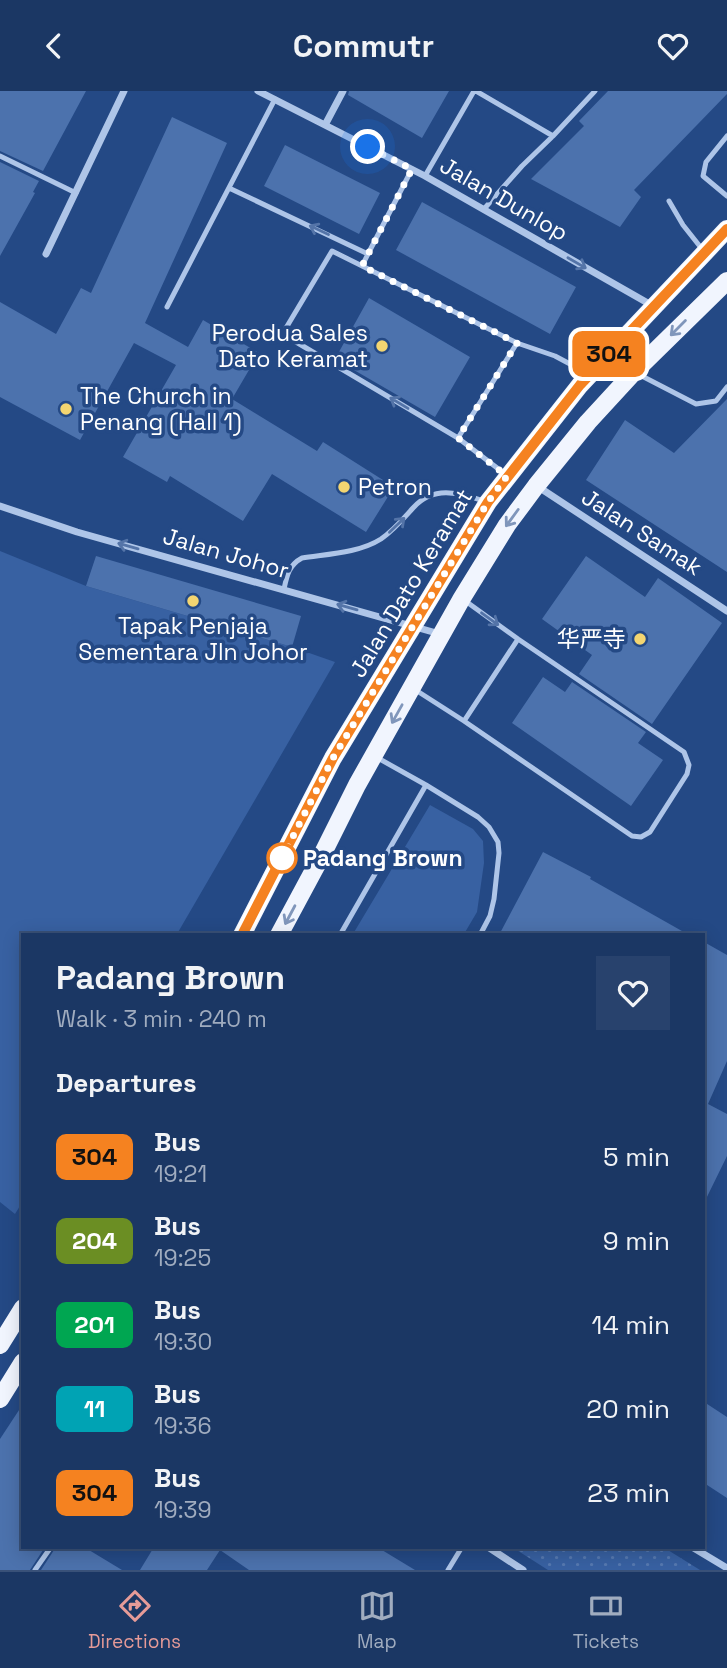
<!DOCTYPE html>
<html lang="en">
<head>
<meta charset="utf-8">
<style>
	:root { --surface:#1b3764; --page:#28426d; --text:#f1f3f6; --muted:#a0acbf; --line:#395178; --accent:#e69b98 }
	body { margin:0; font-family:"Space Grotesk","Noto Sans SC",sans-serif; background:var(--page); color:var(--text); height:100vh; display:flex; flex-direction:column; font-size:26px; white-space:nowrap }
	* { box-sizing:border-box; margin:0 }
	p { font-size:23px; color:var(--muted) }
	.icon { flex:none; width:38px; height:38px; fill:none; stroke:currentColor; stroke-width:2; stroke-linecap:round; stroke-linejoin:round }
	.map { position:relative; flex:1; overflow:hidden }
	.panel { position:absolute; left:21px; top:842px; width:684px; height:616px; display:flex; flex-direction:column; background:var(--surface); border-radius:0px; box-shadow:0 4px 18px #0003,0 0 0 2px var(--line) }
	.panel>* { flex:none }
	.badge { padding:0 14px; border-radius:10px; font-size:24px; line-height:46px }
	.you { position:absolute; width:35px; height:35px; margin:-18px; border:5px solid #fff; border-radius:50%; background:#1a73e8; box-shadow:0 0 0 10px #1a73e833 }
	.map>.badge { position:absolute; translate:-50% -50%; box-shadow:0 0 0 4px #fff }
	h2 { padding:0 35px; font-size:26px; line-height:63px }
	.round { display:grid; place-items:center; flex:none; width:74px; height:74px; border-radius:0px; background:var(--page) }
	.head { display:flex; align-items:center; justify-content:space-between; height:119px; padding:0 35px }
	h1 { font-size:33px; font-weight:800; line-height:52px }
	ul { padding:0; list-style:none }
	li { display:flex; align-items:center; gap:21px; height:84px; padding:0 35px }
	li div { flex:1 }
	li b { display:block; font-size:26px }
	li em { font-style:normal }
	li .badge { min-width:77px; font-weight:700; text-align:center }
	header { display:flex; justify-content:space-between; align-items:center; height:91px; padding:0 35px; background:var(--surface); font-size:32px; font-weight:800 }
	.tabs { display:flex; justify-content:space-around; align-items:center; height:98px; border-top:2px solid var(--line); background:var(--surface); font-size:19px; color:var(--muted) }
	.tabs a { display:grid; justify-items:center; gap:4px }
	.tabs .current { color:var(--accent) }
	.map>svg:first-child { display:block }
	.grass { fill:#3861a2 }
	.park { fill:url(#park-dots) }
	.building { fill:#4c72ad }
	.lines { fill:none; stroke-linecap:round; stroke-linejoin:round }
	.service { stroke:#aec5e8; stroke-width:5 }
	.minor { stroke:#aec5e8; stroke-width:7 }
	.primary { stroke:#f1f5fe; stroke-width:18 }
	.oneway { stroke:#5474a8 }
	.oneway2 { stroke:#8096bb }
	.line-casing { stroke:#fff; stroke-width:16 }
	.line { stroke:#f58220; stroke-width:10 }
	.walk { stroke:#fff; stroke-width:7; stroke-dasharray:0 12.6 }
	.poi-dot { fill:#f3d571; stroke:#244985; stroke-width:2.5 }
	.stop-dot { fill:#fff; stroke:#f58220; stroke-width:3.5 }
	.labels { text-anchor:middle; stroke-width:7; stroke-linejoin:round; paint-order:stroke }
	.street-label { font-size:23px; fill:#fff; stroke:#244985 }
	.poi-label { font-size:23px; fill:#fff; stroke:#244985; text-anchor:end }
	.stop-label { font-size:23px; font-weight:bold; fill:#fff; stroke:#244985; text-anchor:start }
</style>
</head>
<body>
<header><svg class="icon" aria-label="back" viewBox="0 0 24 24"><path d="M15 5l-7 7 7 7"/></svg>Commutr<svg class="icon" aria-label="heart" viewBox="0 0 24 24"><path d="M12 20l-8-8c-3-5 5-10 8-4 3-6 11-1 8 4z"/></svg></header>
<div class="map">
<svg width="727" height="1479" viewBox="0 0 727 1479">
	<defs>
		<pattern id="park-dots" width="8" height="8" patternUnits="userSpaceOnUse" patternTransform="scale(1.75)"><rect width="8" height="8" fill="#3861a2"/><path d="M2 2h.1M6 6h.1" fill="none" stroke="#5679b0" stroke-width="1.8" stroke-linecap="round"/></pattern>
	</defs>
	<rect width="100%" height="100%" fill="#244985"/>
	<path class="grass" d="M0 460 86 495 292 556 335 571 177 843 23 844V1110L15 1123 0 1111Z
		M430 714 473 738 483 750 484 772 477 821 464 843H353Z"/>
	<path class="park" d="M512 1456H663L700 1479H548Z"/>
	<path class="building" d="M0 0H86L43 80 0 60Z
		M349 0H449L422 47 348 4Z
		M608 0H727V3L634 99 641 106 620 136 531 88 584 35 579 30Z
		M172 26 227 52 145 232 188 256 203 229 259 262 232 308 317 360 323 351 394 396 366 441 272 383 243 430 170 385 167 391 123 366 176 274 134 252 80 349 0 306V211L56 243 81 197 91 202Z
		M285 54 380 102 359 143 264 95Z
		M0 71 39 90 33 101 35 102 0 165Z
		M422 111 576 196 550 243 396 159Z
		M369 207 470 266 435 326 335 268Z
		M727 308V481L586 389 625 329 674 362Z
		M96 465 301 525 292 556 86 495Z
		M586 465 645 506 658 487 722 532 652 633 579 583 592 564 542 528Z
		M543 586 565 601 572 591 646 641 638 652 663 669 631 715 512 632Z
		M543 761 591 786 590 788 689 844H499Z
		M704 851 727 864V970L708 1013 727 1023V1065L704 1112Z
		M704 1311 727 1326V1407L704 1392Z
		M23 1313V1456H45L30 1479H0V1348Z
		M56 1456H84L122 1479H41Z
		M154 1456H377L415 1479H249L220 1459 207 1479H140Z"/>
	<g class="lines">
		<path class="service" d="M476 0 553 45
			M727 45 706 71 703 85 727 105
			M0 65 76 102
			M425 85 474 0
			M229 97 368 163 362 175
			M669 110 683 134 702 158
			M484 118 522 75 553 45 595 0
			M368 163 412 78
			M167 216 275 8
			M636 282 696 313 716 310 727 296
			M458 347 291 248 287 244 286 237 332 160 517 252 555 265 585 281
			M505 383 458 347 517 252
			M284 498C287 484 289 474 302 467 328 463 359 462 381 448 394 439 403 428 413 417 434 394 458 402 484 410
			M414 598 464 630 632 745 641 746 650 741 687 683 689 674 684 661 518 548 464 509
			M464 630 518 548
			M376 666 426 694 478 726 489 736 498 751 499 762 494 808 490 825 480 844
			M340 844 426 694
			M35 1479 51 1456
			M448 1479 462 1456"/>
		<path class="minor" d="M258 0 425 85 653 215
			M325 34 343 0
			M46 163 124 0
			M537 395 727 520
			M0 415 77 441 440 543
			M488 1456 523 1479
			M692 1456 727 1477"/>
		<path class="primary" d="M242 844 333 667 488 411 580 294 727 138
			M279 844 322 764 357 694 462 507 507 434 536 395 588 331 634 281 727 190
			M0 1254 23 1217
			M0 1308 23 1271"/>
	</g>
	<defs><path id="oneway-shaft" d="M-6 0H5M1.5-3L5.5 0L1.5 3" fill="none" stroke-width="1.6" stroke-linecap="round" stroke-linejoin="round" transform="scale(1.75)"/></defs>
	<g class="oneway">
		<use href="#oneway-shaft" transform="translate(319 139) rotate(-155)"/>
		<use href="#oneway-shaft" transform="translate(577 172) rotate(30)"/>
		<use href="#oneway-shaft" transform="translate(399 312) rotate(-149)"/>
		<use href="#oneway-shaft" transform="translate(397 434) rotate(-44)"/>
		<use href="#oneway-shaft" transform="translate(128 455) rotate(-164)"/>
		<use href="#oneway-shaft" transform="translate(347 516) rotate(-164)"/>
		<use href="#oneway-shaft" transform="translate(490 528) rotate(36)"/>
	</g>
	<g class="oneway2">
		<use href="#oneway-shaft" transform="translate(678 237) rotate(135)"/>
		<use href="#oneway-shaft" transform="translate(512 427) rotate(126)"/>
		<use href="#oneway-shaft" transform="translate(397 623) rotate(119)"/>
		<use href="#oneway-shaft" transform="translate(290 824) rotate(118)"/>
	</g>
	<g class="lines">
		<g class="line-casing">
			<path id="line" d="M242 844 333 667 488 411 580 294 727 138"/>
		</g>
		<use href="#line" class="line"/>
		<path class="walk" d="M282 767 333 667 488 411 507 385 458 347 517 252 362 175 412 78 368 56"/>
	</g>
	<g class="poi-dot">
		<circle cx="382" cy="255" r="7"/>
		<circle cx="66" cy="318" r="7"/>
		<circle cx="344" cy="396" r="7"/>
		<circle cx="193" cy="510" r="7"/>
		<circle cx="640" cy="548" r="7"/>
	</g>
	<circle class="stop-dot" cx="282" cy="767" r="14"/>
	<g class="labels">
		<g class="street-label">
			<text transform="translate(504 108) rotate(30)" y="8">Jalan Dunlop</text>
			<text transform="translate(642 441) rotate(33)" y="8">Jalan Samak</text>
			<text transform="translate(226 462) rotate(16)" y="8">Jalan Johor</text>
			<text transform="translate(411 492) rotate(-59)" y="8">Jalan Dato Keramat</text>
		</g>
		<g class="poi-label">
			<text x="368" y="250">Perodua Sales<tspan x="368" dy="26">Dato Keramat</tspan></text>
			<text x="80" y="313" text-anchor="start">The Church in<tspan x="80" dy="26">Penang (Hall 1)</tspan></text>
			<text x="358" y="404" text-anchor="start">Petron</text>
			<text x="193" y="543" text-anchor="middle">Tapak Penjaja<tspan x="193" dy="26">Sementara Jln Johor</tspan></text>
			<text x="626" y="556">华严寺</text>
		</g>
		<g class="stop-label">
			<text x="303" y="775">Padang Brown</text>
		</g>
	</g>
</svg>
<div class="you" style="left:368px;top:56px"></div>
<b class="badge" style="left:609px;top:263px;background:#f58220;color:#111">304</b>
<section class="panel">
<div class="head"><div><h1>Padang Brown</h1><p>Walk · 3 min · 240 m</p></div><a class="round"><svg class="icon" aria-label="heart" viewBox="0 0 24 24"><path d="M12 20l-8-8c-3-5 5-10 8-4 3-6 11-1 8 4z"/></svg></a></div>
<h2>Departures</h2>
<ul>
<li><span class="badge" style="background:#f58220;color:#111">304</span><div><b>Bus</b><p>19:21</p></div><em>5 min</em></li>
<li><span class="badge" style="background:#6b8e23;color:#fff">204</span><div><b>Bus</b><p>19:25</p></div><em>9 min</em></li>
<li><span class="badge" style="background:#00a651;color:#fff">201</span><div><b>Bus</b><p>19:30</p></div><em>14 min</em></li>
<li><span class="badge" style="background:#00a3b4;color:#fff">11</span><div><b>Bus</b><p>19:36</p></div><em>20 min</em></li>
<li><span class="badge" style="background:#f58220;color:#111">304</span><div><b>Bus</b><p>19:39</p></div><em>23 min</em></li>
</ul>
</section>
</div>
<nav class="tabs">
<a class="current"><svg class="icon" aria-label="directions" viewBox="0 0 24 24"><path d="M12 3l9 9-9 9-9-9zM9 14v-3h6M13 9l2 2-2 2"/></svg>Directions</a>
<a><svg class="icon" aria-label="map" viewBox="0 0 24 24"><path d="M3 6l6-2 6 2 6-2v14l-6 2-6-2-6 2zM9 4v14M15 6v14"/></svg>Map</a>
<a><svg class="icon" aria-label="tickets" viewBox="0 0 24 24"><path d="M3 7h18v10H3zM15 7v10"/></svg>Tickets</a>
</nav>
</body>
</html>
